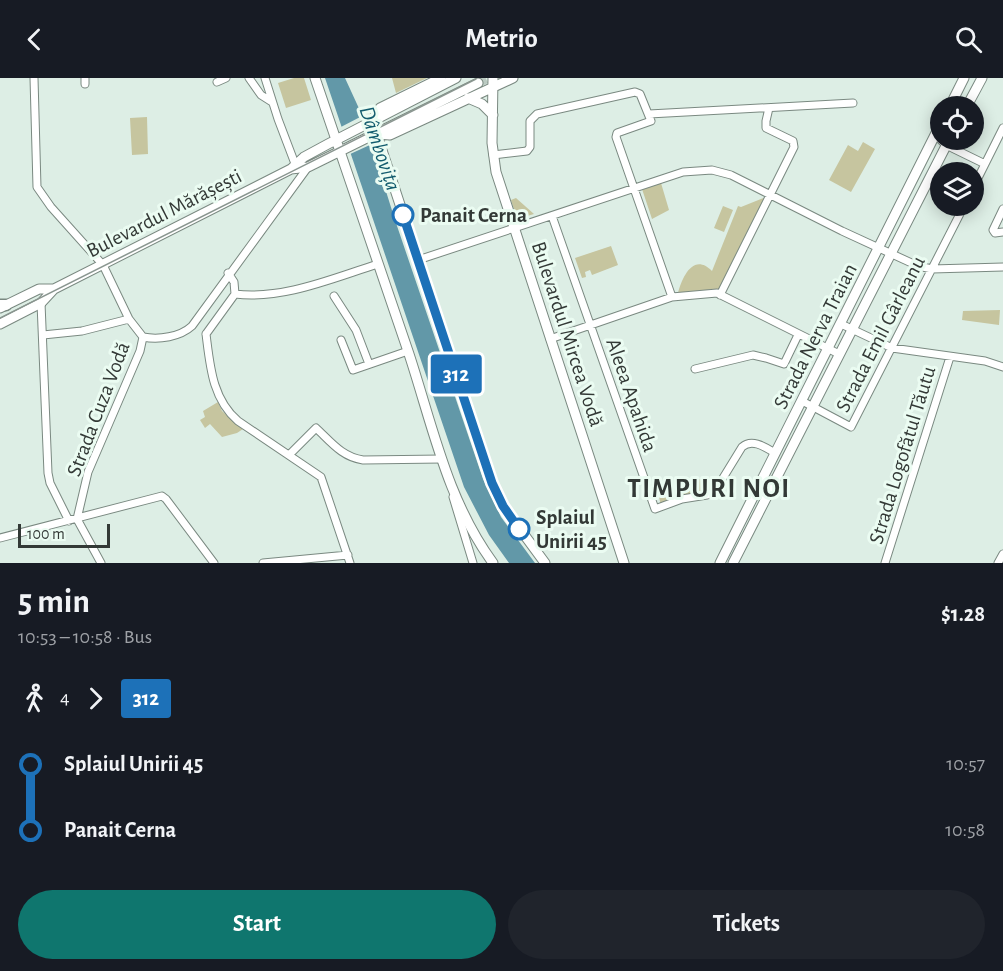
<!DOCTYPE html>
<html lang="en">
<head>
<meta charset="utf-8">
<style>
	:root { --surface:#171b24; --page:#20242c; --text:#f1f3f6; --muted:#9ea1a6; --accent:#0f766e }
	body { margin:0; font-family:"Alegreya Sans",sans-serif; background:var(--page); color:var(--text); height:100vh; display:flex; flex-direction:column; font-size:22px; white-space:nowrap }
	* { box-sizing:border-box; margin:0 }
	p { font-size:20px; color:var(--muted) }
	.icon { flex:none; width:33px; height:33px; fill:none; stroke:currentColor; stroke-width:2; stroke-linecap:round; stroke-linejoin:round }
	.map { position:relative; height:485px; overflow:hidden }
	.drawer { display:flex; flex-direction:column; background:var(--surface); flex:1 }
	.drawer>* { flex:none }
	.badge { padding:0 12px; border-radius:4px; font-size:21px; line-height:39px }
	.buttons { position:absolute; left:930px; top:18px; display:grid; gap:12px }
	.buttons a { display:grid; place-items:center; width:54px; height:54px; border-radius:50%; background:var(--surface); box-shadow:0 3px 15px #0003; font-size:30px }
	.scale { position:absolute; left:18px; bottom:15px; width:92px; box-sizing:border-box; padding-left:6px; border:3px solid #333936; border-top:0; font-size:16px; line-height:21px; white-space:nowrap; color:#333936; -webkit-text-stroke:4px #ebfcf2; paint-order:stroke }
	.map>.badge { position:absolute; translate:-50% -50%; box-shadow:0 0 0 3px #fff }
	.legs { display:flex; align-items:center; gap:9px; height:66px; padding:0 18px; font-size:20px }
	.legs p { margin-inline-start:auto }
	.summary { display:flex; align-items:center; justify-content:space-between; height:102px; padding:0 18px }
	h1 { font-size:33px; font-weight:600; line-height:45px }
	.cta { display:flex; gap:12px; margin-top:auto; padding:12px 18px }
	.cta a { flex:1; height:69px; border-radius:36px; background:var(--accent); color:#fff; font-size:24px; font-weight:600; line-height:69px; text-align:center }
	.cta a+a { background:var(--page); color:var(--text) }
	ul { padding:0 18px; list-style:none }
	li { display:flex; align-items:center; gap:21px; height:66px; font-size:22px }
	li i { display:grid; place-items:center; width:9px; height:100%; margin:0 8px; background:currentColor }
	li i::after { content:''; width:15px; height:15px; margin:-8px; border:4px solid; border-radius:50%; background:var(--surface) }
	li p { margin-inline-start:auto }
	li:first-child i { background:linear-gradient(#0000 50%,currentColor 0) }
	li:last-child i { background:linear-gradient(currentColor 50%,#0000 0) }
	header { display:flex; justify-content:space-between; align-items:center; height:78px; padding:0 18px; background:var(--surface); font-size:27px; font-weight:600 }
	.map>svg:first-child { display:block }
	.green { fill:#c6c59f }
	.water { fill:#6298a8 }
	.pier { fill:#ddeee5 }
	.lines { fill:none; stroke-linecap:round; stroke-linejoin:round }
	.secondary-tunnel { stroke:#bbcac2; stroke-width:9; stroke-dasharray:9 4.5; stroke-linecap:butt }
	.street-casing { stroke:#7a8981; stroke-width:9 }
	.secondary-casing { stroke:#7a8981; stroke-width:11 }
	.primary-casing { stroke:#7a8981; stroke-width:13 }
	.street { stroke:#fff; stroke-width:7 }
	.secondary { stroke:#fff; stroke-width:9 }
	.primary { stroke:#fff; stroke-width:10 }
	.tram { stroke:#8a9690; stroke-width:1.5 }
	.line-1-casing { stroke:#fff; stroke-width:14 }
	.line-1 { stroke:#1d71b8; stroke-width:9 }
	.stop-1-dot { fill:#fff; stroke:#1d71b8; stroke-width:3 }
	.labels { text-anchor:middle; stroke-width:6; stroke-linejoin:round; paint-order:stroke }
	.street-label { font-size:21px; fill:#333936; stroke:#ebfcf2 }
	.stop-label { font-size:21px; font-weight:bold; fill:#333936; stroke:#ebfcf2; text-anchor:start }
	.water-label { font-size:22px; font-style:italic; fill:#135c6e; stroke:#ebfcf2 }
	.district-label { font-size:27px; font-weight:bold; letter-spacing:1.5px; fill:#333936; stroke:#ebfcf2 }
</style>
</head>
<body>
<header><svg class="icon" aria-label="back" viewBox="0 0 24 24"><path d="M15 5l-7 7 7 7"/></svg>Metrio<svg class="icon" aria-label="search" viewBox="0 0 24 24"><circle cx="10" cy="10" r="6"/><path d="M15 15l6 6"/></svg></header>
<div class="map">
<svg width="1003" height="485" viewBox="0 0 1003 485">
	<rect width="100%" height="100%" fill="#ddeee5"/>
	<path class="green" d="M294 0H304L311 22 286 30 278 5Z
		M392 0H427L396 15Z
		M147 39 148 76 132 77 130 40Z
		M863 64 875 71 851 114 829 102 848 67 858 73Z
		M661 105 669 132 652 141 642 111Z
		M771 117 720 217 717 211 678 215C682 200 693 174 712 193L738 128 741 129Z
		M516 120 534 136 517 141 511 122Z
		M723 128 733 132 724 154 714 150Z
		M611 168 618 187 592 197 590 192 585 194 586 199 582 200 575 180Z
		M1000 232 999 247 962 242 963 233Z
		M218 324 222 333 243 351 237 355 222 359 210 346 205 350 200 342 205 339 203 333Z
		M716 398 719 409 715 413 661 429 658 413 695 406V402Z"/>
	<path class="water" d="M325 0H345L362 37 395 142 483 401 501 439 535 485H509L489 457 464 409Z"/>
	<path class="pier" d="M364 37 372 66 348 77 339 50Z"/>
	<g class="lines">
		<path class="secondary-tunnel" d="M478 5 488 0"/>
		<g class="street-casing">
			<path id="street" d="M34 0 37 109 51 129 103 187 129 241 143 259 140 273 88 394 77 441 101 485
				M85 0V6
				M249 0 261 17 272 24
				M265 0 278 41 297 91
				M217 4 226 0
				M649 36 853 25
				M935 57 946 67 985 86
				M493 77 527 73 530 69V43L537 36 635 14 640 16 651 43 617 55 616 59 672 219
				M974 108 1003 50
				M1003 131 993 152 995 155 1003 154
				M552 138 655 431 682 421 707 417 715 413 742 369C752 360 765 369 775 375
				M418 182 683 94 712 92 731 97 842 153 918 188 932 191 1003 189
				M235 216C283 222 333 200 378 186
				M720 217 794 69 793 63 766 50V43L769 30
				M334 218 356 252 369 286
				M41 225 48 395 50 405 69 443
				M841 246 892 270 985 283 1003 289
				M206 256C210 287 212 321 238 343L321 399 350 485
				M206 256 235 216 234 204 228 195
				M43 257 82 253 129 241
				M143 259C159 262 180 259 192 248L308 89
				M550 261 672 219 717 215 839 276
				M341 262 353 292 408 273
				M695 291 753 277 766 280 784 286 798 257
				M802 323 851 349 964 128
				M289 377 316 350C331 364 342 379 363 382L442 381
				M453 419 473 485
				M0 460 162 418 166 421 214 485
				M263 485 348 477
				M885 485 950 279
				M998 485 1003 476"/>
		</g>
		<g class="secondary-casing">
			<path id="secondary" d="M315 0C346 92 378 184 409 276 433 349 447 422 493 485
				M493 0 492 65 496 94 624 485
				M468 20 482 26 493 37
				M950 28 964 0
				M967 28 982 0
				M372 42 492 405 503 428 545 485
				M373 42 380 30 441 0
				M378 56 390 57 513 0
				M291 91 308 89 478 5
				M0 230 39 211H54
				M0 246 41 225 54 211 291 91 304 79 328 66 456 0
				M720 485 940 47
				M733 485 949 62"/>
		</g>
		<g class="primary-casing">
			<path id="primary" d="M0 227H6"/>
		</g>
		<use href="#street" class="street"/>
		<use href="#secondary" class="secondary"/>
		<use href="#primary" class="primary"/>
		<path class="tram" d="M0 240 476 1"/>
	</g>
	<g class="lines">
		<g class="line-1-casing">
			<path id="line-1" d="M403 137 492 405 503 428 519 451"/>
		</g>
		<use href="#line-1" class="line-1"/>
	</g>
	<g class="stop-1-dot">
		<circle cx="403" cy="137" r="10"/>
		<circle cx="519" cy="451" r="10"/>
	</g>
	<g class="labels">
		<g class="street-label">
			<text transform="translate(164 135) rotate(-27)" y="7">Bulevardul Mărășești</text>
			<text transform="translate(568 256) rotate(72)" y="7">Bulevardul Mircea Vodă</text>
			<text transform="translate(880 256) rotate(-63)" y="7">Strada Emil Gârleanu</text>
			<text transform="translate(815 258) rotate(-63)" y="7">Strada Nerva Traian</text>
			<text transform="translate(632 317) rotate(71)" y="7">Aleea Apahida</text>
			<text transform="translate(98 331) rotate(-69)" y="7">Strada Cuza Vodă</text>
			<text transform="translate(902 377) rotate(-73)" y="7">Strada Logofătul Tăutu</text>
		</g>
		<g class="stop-label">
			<text x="420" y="144">Panait Cerna</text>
			<text x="536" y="446">Splaiul<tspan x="536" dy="24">Unirii 45</tspan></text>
		</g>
		<g class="water-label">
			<text transform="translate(381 70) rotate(71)" y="8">Dâmbovița</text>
		</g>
		<g class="district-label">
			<text x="709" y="419">TIMPURI NOI</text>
		</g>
	</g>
</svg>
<div class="buttons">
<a><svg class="icon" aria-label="locate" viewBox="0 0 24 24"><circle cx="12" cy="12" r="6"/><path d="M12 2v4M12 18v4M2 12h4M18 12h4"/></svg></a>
<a><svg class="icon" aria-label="layers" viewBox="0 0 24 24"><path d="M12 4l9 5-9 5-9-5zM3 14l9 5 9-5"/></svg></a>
</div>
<div class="scale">100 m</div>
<b class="badge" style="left:456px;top:296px;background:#1d71b8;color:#fff">312</b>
</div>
<section class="drawer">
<div class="summary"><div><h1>5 min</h1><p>10:53 – 10:58 · Bus</p></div><b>$1.28</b></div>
<div class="legs"><svg class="icon" aria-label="walk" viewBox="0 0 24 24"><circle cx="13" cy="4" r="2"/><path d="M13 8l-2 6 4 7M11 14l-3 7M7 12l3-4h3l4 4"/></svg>4<svg class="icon" aria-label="forward" viewBox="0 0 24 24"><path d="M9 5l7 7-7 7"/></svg><b class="badge" style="background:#1d71b8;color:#fff">312</b></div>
<ul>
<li><i style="color:#1d71b8"></i><b>Splaiul Unirii 45</b><p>10:57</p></li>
<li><i style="color:#1d71b8"></i><b>Panait Cerna</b><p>10:58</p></li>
</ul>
<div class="cta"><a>Start</a><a>Tickets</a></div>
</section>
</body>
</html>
